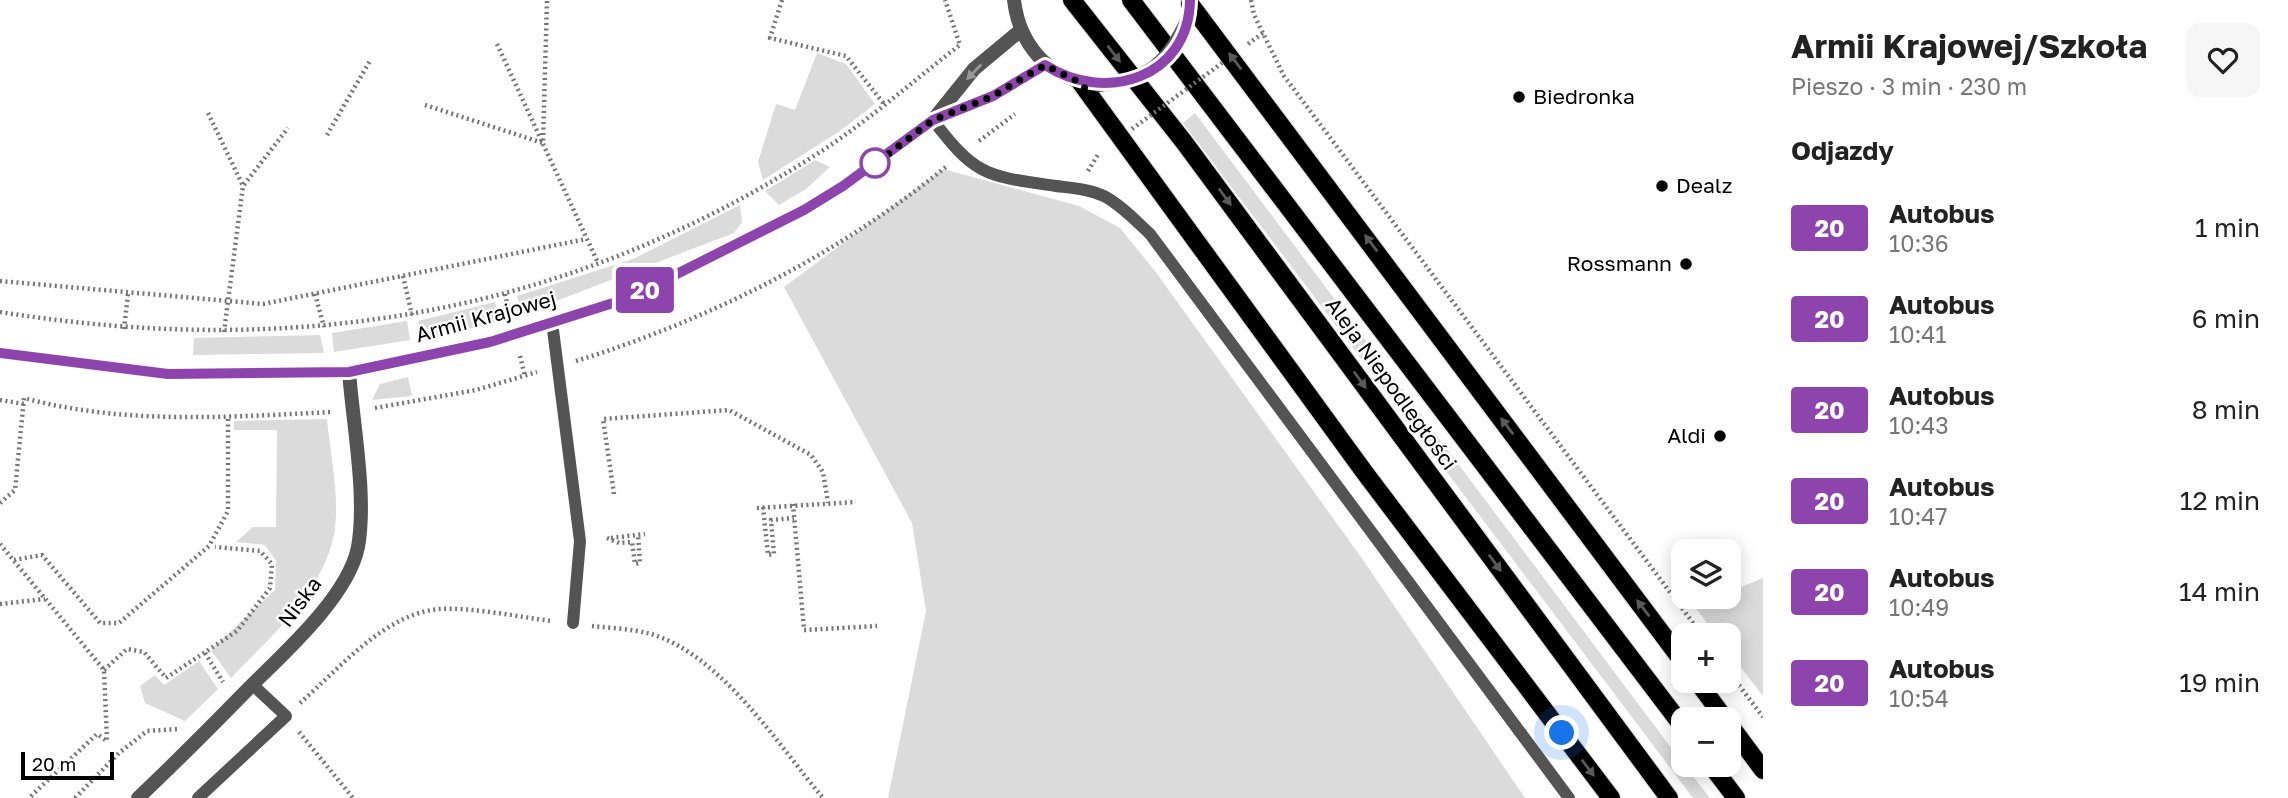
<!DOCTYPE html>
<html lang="pl">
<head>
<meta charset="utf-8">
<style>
	:root { --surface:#fff; --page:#f6f6f6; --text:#222; --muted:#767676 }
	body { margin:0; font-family:"Golos Text",sans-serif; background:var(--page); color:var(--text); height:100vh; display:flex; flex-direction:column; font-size:26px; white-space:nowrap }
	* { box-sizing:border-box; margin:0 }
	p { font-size:23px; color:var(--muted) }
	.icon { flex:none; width:38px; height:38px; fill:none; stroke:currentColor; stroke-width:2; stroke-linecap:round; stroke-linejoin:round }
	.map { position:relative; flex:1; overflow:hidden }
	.details { display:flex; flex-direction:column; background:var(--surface); width:525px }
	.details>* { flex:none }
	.badge { padding:0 14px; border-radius:5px; font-size:24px; line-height:46px }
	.buttons { position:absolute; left:1671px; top:539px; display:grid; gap:14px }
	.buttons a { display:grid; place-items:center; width:70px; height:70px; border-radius:14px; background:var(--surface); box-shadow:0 4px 18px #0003; font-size:35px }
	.scale { position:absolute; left:21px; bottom:18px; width:93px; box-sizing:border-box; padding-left:7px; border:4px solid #000; border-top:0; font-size:19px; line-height:24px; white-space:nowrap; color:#000; -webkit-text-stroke:5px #fff; paint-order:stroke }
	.you { position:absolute; width:35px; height:35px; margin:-18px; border:5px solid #fff; border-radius:50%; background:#1a73e8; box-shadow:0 0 0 10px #1a73e833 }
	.map>.badge { position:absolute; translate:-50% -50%; box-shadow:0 0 0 4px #fff }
	h2 { padding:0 28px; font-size:26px; line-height:63px }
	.round { display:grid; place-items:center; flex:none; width:74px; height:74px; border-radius:14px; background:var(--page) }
	.head { display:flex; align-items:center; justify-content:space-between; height:119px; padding:0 28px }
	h1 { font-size:33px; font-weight:700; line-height:52px }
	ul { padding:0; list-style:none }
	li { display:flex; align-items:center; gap:21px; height:91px; padding:0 28px }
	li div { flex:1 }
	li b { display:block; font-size:26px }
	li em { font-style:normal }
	li .badge { min-width:77px; font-weight:700; text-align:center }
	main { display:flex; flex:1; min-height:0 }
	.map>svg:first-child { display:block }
	.green { fill:#dbdbdb }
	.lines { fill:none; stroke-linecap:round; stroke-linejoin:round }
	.primary-casing { stroke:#dbdbdb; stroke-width:20 }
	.path { stroke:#767676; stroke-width:4.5; stroke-dasharray:2 3.5; stroke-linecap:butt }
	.service { stroke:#545454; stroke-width:12 }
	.minor { stroke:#545454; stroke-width:14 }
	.primary { stroke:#000; stroke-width:18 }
	.path-bridge { stroke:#767676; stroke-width:4.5; stroke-dasharray:2 3.5; stroke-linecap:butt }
	.minor-bridge { stroke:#545454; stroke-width:14 }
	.oneway { fill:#595959 }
	.oneway2 { fill:#989898 }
	.line-casing { stroke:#fff; stroke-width:16 }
	.line { stroke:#8e44ad; stroke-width:10 }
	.walk { stroke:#000; stroke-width:7; stroke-dasharray:0 12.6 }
	.poi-dot { fill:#000; stroke:#fff; stroke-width:2.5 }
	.stop-dot { fill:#fff; stroke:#8e44ad; stroke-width:3.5 }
	.labels { text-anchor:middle; stroke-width:5; stroke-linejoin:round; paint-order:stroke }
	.poi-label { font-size:21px; fill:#000; stroke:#fff; text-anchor:start }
	.street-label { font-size:21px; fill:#000; stroke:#fff }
</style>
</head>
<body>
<main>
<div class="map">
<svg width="1763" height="798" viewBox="0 0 1763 798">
	<rect width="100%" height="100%" fill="#fff"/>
	<path class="green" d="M817 53 846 64 875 104 840 131 763 180 758 162 776 104 795 110Z
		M1195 113 1684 765 1710 798H1693L1183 123Z
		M815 160 830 167 806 189 779 205 765 191Z
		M943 169 1079 206 1120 228 1155 271 1361 557 1525 798H888L926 611 912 523 784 287Z
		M740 205 742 222 734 233 522 314 517 296 633 259Z
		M495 302 500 321 423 340 418 321Z
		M407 321 410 340 334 352 332 333Z
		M320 335 324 353 193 355 194 338Z
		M408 377 412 396 372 400 380 384Z
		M327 419C330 451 337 484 336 515 335 582 273 634 231 678L211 650 275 590 276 561 265 545 236 542 253 527H276L277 430H234V421Z
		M1763 578V696L1729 652V635H1716L1695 607 1718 597H1729V592Z
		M199 661 218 689 185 721 145 703 140 686 155 675 164 685Z"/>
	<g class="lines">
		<g class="primary-casing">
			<path id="primary" d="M1072 0 1184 142 1669 798
				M1131 0 1684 728
				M1190 4 1684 663
				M1081 83 1365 473 1611 798
				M1697 681 1725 719
				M1729 724 1763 770
				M1711 765 1736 798"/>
		</g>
		<path class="path" d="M782 0 770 38 846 56 884 104
			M1251 0 1254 15 1284 76 1702 635
			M497 44 598 263
			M1248 44 1264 32
			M425 105 543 143 547 1
			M208 113 243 186 288 128
			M327 135 371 59
			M979 141 1015 114
			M1088 171 1099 153
			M403 276 412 315
			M0 281 263 304 586 239
			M315 294 324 327
			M505 294 509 313
			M0 312C295 359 563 316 817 154 867 122 913 81 960 45L945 0
			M124 329 128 294
			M224 332 243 186
			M520 356 525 376
			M576 361C711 319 838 255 947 166
			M0 400 24 404
			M375 408 476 390 537 372
			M614 494 603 419 729 410 811 455 823 472 828 503
			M0 503 15 490 24 398C124 425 229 417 332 412
			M793 504 804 630 877 626
			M763 507 768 555 774 554 771 520 794 518
			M757 508 856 502
			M607 538 619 543 632 542 635 564 640 563 638 535
			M611 538 645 534
			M0 544 104 670 107 741 97 734 29 798
			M14 560 42 555 100 623H119L209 546 228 511V419
			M0 604 45 599
			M592 626C611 628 633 629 651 634 721 655 777 743 823 798
			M205 653 223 682
			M104 670 127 649 144 652 166 678 237 631 270 588 272 564 260 551 215 547
			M1729 672 1763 717
			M300 703C339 669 385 613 440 609 472 607 519 617 552 621
			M299 732 353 798
			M75 798 119 753 147 731 178 729"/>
		<path class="service" d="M933 120C976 177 987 176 1056 186 1072 188 1089 189 1104 196 1121 205 1136 221 1150 234L1569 798
			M552 322 580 541 573 623
			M198 798 286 716 253 685"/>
		<path class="minor" d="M1014 0C1019 43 1047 78 1092 84
			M934 120 993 96 1045 65
			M0 353 168 374 349 372 490 342 629 298 804 210 843 186 933 120 974 69 1021 30
			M138 798C176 762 212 726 248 689 283 654 348 597 358 547 367 497 353 424 349 372"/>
		<use href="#primary" class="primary"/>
		<path class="path-bridge" d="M1132 129 1222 63"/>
		<path class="minor-bridge" d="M1099 85C1149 79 1168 64 1188 18"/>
	</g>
	<defs><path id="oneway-solid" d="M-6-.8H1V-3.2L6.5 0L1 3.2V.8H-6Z" transform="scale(1.75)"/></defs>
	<g class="oneway">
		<use href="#oneway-solid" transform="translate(1114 54) rotate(52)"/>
		<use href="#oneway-solid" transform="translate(1235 61) rotate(-127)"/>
		<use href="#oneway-solid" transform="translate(1225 197) rotate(54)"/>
		<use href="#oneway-solid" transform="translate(1371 243) rotate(-127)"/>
		<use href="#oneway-solid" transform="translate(1360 380) rotate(54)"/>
		<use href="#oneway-solid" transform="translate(1507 426) rotate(-127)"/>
		<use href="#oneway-solid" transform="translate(1495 563) rotate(54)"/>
		<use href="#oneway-solid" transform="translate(1643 608) rotate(-127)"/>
		<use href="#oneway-solid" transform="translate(1588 768) rotate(53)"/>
	</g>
	<use class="oneway2" href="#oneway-solid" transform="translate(974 72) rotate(134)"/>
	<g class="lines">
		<g class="line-casing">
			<path id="line" d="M0 353 168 374 349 372 490 342 629 298 804 210 843 186 933 120 993 96 1045 65C1105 104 1189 78 1190 0"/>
		</g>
		<use href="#line" class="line"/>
		<path class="walk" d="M875 163 872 166 933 120 993 96 1045 65 1081 83 1365 472 1562 733"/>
	</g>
	<g class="poi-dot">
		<circle cx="1519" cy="97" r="7"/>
		<circle cx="1662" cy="186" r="7"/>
		<circle cx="1686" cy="264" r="7"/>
		<circle cx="1720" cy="436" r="7"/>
	</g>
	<circle class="stop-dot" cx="875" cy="163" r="14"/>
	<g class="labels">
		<g class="poi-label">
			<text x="1533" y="104">Biedronka</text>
			<text x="1676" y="193">Dealz</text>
			<text x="1672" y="271" text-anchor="end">Rossmann</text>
			<text x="1706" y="443" text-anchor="end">Aldi</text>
		</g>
		<g class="street-label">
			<text transform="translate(486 317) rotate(-15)" y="7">Armii Krajowej</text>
			<text transform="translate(1391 384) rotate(54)" y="7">Aleja Niepodległości</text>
			<text transform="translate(300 602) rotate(-53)" y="7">Niska</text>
		</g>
	</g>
</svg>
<div class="buttons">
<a><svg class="icon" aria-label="layers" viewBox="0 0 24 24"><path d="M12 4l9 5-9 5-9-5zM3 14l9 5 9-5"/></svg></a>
<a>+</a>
<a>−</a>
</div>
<div class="scale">20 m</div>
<div class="you" style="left:1562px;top:733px"></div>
<b class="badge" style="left:645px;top:290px;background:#8e44ad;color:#fff">20</b>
</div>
<section class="details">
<div class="head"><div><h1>Armii Krajowej/Szkoła</h1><p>Pieszo · 3 min · 230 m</p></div><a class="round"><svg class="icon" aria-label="heart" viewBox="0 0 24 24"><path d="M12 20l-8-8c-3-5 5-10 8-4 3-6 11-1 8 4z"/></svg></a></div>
<h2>Odjazdy</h2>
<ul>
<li><span class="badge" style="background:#8e44ad;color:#fff">20</span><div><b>Autobus</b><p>10:36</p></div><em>1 min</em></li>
<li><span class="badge" style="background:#8e44ad;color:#fff">20</span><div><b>Autobus</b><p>10:41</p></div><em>6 min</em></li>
<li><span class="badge" style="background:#8e44ad;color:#fff">20</span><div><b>Autobus</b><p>10:43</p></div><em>8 min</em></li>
<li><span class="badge" style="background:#8e44ad;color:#fff">20</span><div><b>Autobus</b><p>10:47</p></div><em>12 min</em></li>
<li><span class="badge" style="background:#8e44ad;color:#fff">20</span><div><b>Autobus</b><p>10:49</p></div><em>14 min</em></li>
<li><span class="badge" style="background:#8e44ad;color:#fff">20</span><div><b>Autobus</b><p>10:54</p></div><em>19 min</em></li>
</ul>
</section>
</main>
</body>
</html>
